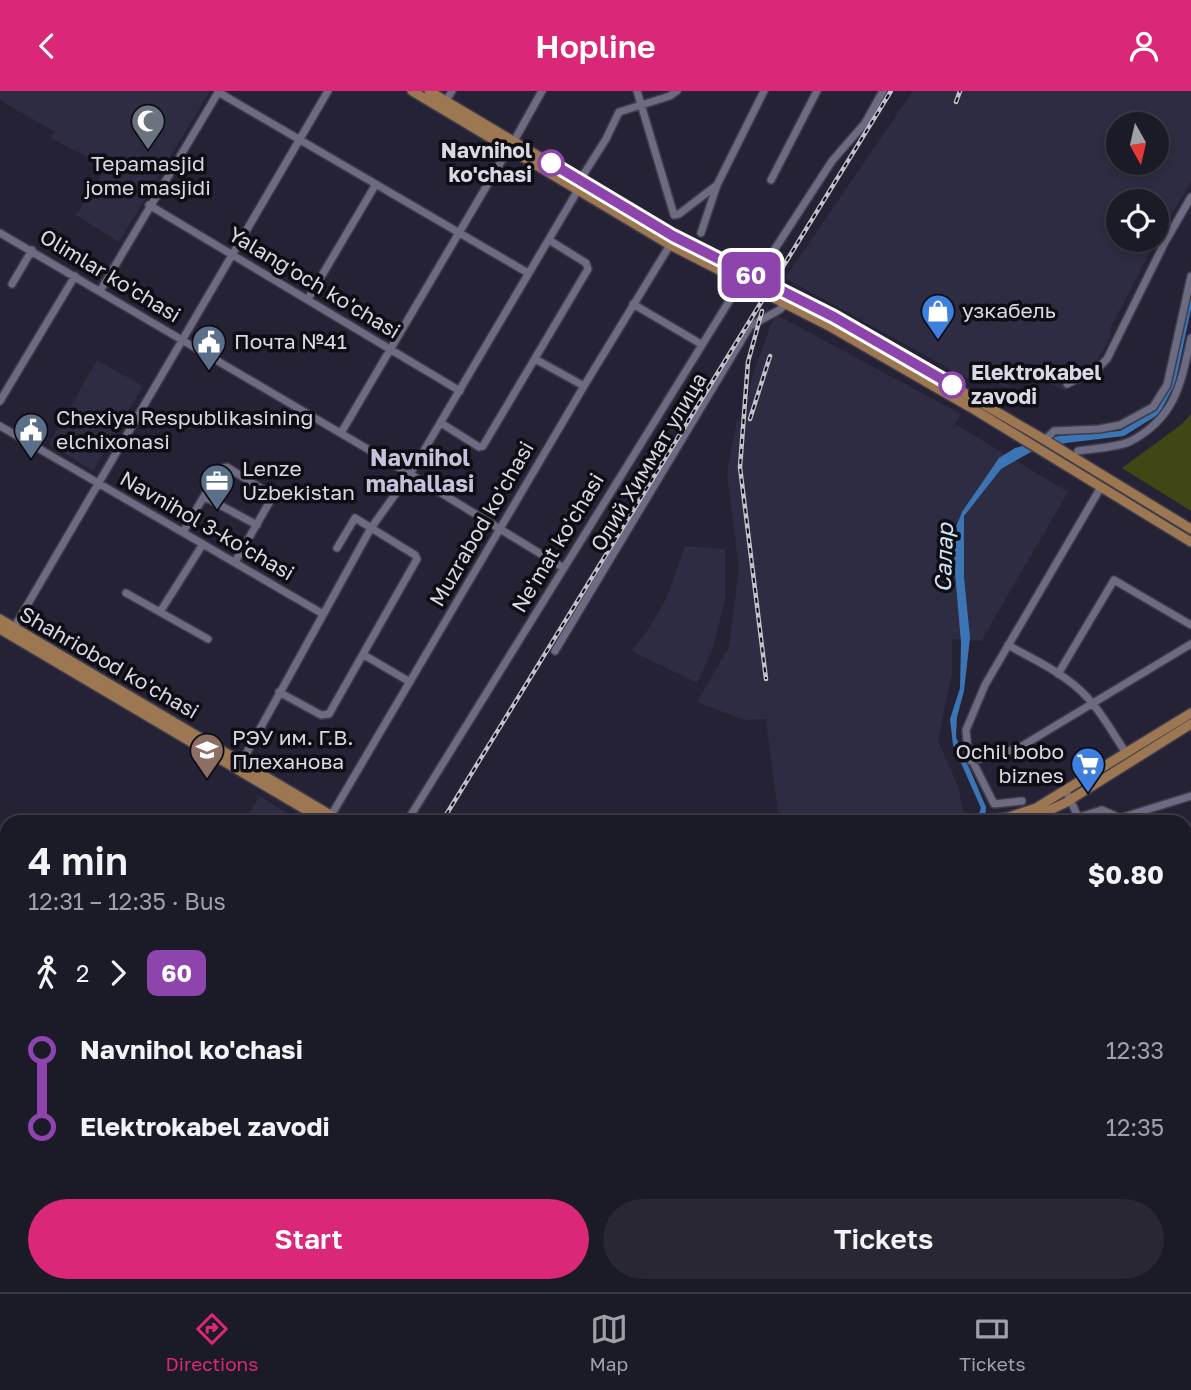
<!DOCTYPE html>
<html lang="en">
<head>
<meta charset="utf-8">
<style>
	:root { --surface:#1b1a27; --page:#282733; --text:#f1f3f6; --muted:#a0a1a7; --line:#393844; --accent:#db2777 }
	body { margin:0; font-family:"Golos Text",sans-serif; background:var(--page); color:var(--text); height:100vh; display:flex; flex-direction:column; font-size:26px; white-space:nowrap }
	* { box-sizing:border-box; margin:0 }
	p { font-size:23px; color:var(--muted) }
	.icon { flex:none; width:38px; height:38px; fill:none; stroke:currentColor; stroke-width:2; stroke-linecap:round; stroke-linejoin:round }
	.map { position:relative; flex:1; overflow:hidden }
	.panel { position:absolute; left:0px; top:724px; width:1192px; height:478px; display:flex; flex-direction:column; background:var(--surface); border-radius:21px 21px 0 0; box-shadow:0 4px 10px #0003,0 0 0 2px var(--line) }
	.panel>* { flex:none }
	.badge { padding:0 14px; border-radius:10px; font-size:24px; line-height:46px }
	.needle { width:46px; rotate:172deg }
	.controls { position:absolute; left:1106px; top:21px; display:grid; gap:14px }
	.controls a { display:grid; place-items:center; width:63px; height:63px; border-radius:50%; background:var(--surface); box-shadow:0 4px 10px #0003,0 0 0 2px var(--line); font-size:35px }
	.map>.badge { position:absolute; translate:-50% -50%; box-shadow:0 0 0 4px #fff }
	.legs { display:flex; align-items:center; gap:10px; height:77px; padding:0 28px; font-size:23px }
	.legs p { margin-inline-start:auto }
	.overview { display:flex; align-items:center; justify-content:space-between; height:119px; padding:0 28px }
	h1 { font-size:38px; font-weight:600; line-height:52px }
	.cta { display:flex; gap:14px; margin-top:auto; padding:14px 28px }
	.cta a { flex:1; height:80px; border-radius:42px; background:var(--accent); color:#fff; font-size:28px; font-weight:600; line-height:80px; text-align:center }
	.cta a+a { background:var(--page); color:var(--text) }
	ul { padding:0 28px; list-style:none }
	li { display:flex; align-items:center; gap:24px; height:77px; font-size:26px }
	li i { display:grid; place-items:center; width:10px; height:100%; margin:0 9px; background:currentColor }
	li i::after { content:''; width:18px; height:18px; margin:-9px; border:5px solid; border-radius:50%; background:var(--surface) }
	li p { margin-inline-start:auto }
	li:first-child i { background:linear-gradient(#0000 50%,currentColor 0) }
	li:last-child i { background:linear-gradient(currentColor 50%,#0000 0) }
	header { display:flex; justify-content:space-between; align-items:center; height:91px; padding:0 28px; background:var(--accent); color:#fff; font-size:32px; font-weight:600 }
	.tab-bar { display:flex; justify-content:space-around; align-items:center; height:98px; border-top:2px solid var(--line); background:var(--surface); font-size:19px; color:var(--muted) }
	.tab-bar a { display:grid; justify-items:center; gap:4px }
	.tab-bar .selected { color:var(--accent) }
	.map>svg:first-child { display:block }
	.built { fill:#2e2c42; fill-rule:evenodd }
	.green { fill:#414714 }
	.water { fill:#3b75b4 }
	.lines { fill:none; stroke-linecap:round; stroke-linejoin:round }
	.minor-casing { stroke:#3f3c4b; stroke-width:10 }
	.major-casing { stroke:#3f3c4b; stroke-width:12 }
	.minor { stroke:#6d6b81; stroke-width:7 }
	.major { stroke:#9d7652; stroke-width:9 }
	.rail-casing { stroke:#c2c1ce; stroke-width:4.5 }
	.rail { stroke:#0e0d14; stroke-width:2; stroke-dasharray:5; stroke-linecap:butt }
	.line-1-casing { stroke:#fff; stroke-width:16 }
	.line-1 { stroke:#8e44ad; stroke-width:10 }
	.stop-1-dot { fill:#fff; stroke:#8e44ad; stroke-width:3.5 }
	.labels { text-anchor:middle; stroke-width:7; stroke-linejoin:round; paint-order:stroke }
	.stop-label { font-size:21px; font-weight:bold; fill:#d9d8e4; stroke:#0e0d14; text-anchor:end }
	.poi-label { font-size:21px; fill:#d9d8e4; stroke:#0e0d14; text-anchor:start }
	.street-label { font-size:21px; fill:#d9d8e4; stroke:#0e0d14 }
	.neighbourhood-label { font-size:23px; font-weight:bold; fill:#c5c3db; stroke:#0e0d14 }
	.water-label { font-size:23px; font-style:italic; fill:#d3e2f3; stroke:#0e0d14 }
</style>
</head>
<body>
<header><svg class="icon" aria-label="back" viewBox="0 0 24 24"><path d="M15 5l-7 7 7 7"/></svg>Hopline<svg class="icon" aria-label="person" viewBox="0 0 24 24"><circle cx="12" cy="8" r="4"/><path d="M4 21q1-7 8-7t8 7"/></svg></header>
<div class="map">
<svg width="1191" height="1201" viewBox="0 0 1191 1201">
	<rect width="100%" height="100%" fill="#242234"/>
	<path class="built" d="M0 0H210L119 151 76 124 106 76 51 47 55 41 0 9Z
		M913 0H1191V91L1155 151 1110 238 1111 245 1095 273 1066 292V301L1021 277 1007 298 984 283 977 293 785 187ZM1118 33H1157V72H1118ZM1118 110H1157V149H1118Z
		M775 223 961 323 955 333 1068 401 981 550 952 548V582L938 650 958 695 964 723 881 732 779 731 766 628 744 629 697 611 729 556 739 478 727 382 737 329 744 331 752 286Z
		M97 269 143 295 93 380 49 353Z
		M685 455 725 458V509L713 557 697 592 632 560 649 537 667 506Z
		M260 705 293 726 303 731H243Z
		M7 1004V1083L0 1075V1010Z
		M115 1195H300L293 1201H120Z
		M420 1195H518L526 1201H417Z"/>
	<path class="green" d="M1191 323V420L1122 377 1182 333Z
		M1191 1113V1201H1132L1136 1195H1185V1123Z"/>
	<path class="water" d="M1191 203V218L1175 293 1159 323 1124 345 1066 352 1031 361 1022 366 1001 378 964 425V486L970 547 964 600 957 626 956 646 986 716 985 731H976L981 717 953 654 950 628 960 597 961 552 952 446 962 421 999 367 1015 357 1059 345 1120 340 1157 319 1172 292Z"/>
	<g class="lines">
		<g class="minor-casing">
			<path id="minor" d="M637 0 674 124 679 123 717 94
				M218 1 528 182
				M446 10 452 0
				M514 50 542 0
				M580 89 606 48 619 21 670 5 677 0
				M771 89 817 0
				M149 114 460 300
				M0 142 410 383 562 476
				M701 142 717 94 764 0
				M756 187 832 70 865 32 883 0
				M12 193 32 159
				M100 200 219 0
				M308 208 376 93
				M633 213 701 253
				M535 268 584 295
				M1067 293 1096 279 1107 268 1165 151 1191 106
				M0 310 75 185
				M441 332 479 356 483 355 588 178 586 172 549 149
				M0 335 323 523
				M341 342 509 57
				M1045 349 1054 340 1099 338 1120 334 1153 316 1167 294 1191 185
				M1078 360C1094 357 1117 357 1131 350 1176 326 1181 292 1191 247
				M205 406 257 434
				M183 441 220 378 227 376 273 405 235 471
				M126 502 208 548
				M160 521 203 453
				M12 540 328 0
				M1008 554C1034 569 1064 582 1085 604 1102 621 1113 643 1126 662
				M555 560 750 235 779 219 786 213
				M364 564 410 591
				M1058 583 1114 489 1191 534
				M279 601 321 624 329 623 417 468 415 464 355 427 337 457
				M971 670 1001 663 1022 655 1191 553
				M240 674 371 437 410 383 578 99
				M1066 700 1081 732
				M1022 710 994 713 968 661 966 639 985 594 1101 396
				M1079 726 1102 719 1120 727 1191 705
				M329 728 584 295 670 154
				M406 732 741 191
				M1185 769 1191 768
				M1185 831 1191 829
				M1185 871 1191 880
				M1185 913 1191 909
				M1185 985 1191 995
				M1185 1063 1191 1060
				M0 1185 7 1179
				M524 1195 531 1201
				M755 1195V1201
				M996 1195 1006 1201
				M51 1201 58 1195
				M710 1201 716 1195
				M822 1201 825 1195
				M933 1201 936 1195
				M1023 1201 1027 1195"/>
		</g>
		<g class="major-casing">
			<path id="major" d="M412 0 670 154 831 236 970 316 1191 451
				M429 0 673 145 834 226 1045 349 1191 438
				M0 528 344 732
				M0 538 328 732
				M967 732 1009 726 1036 717 1191 622
				M1022 732 1065 712 1191 633
				M397 1201 400 1195
				M408 1201 411 1195"/>
		</g>
		<use href="#minor" class="minor"/>
		<use href="#major" class="major"/>
		<g class="rail-casing">
			<path id="rail" d="M956 11 960 0
				M762 220 748 271 740 376 766 588
				M750 328 770 265
				M441 732 891 0
				M23 1201 30 1195"/>
		</g>
		<use href="#rail" class="rail"/>
	</g>
	<g class="lines">
		<g class="line-1-casing">
			<path id="line-1" d="M551 72 673 145 834 226 952 294"/>
		</g>
		<use href="#line-1" class="line-1"/>
	</g>
	<defs>
		<g id="mosque-pin" transform="scale(1.75)"><path d="M0 17L-7.5 6A9.5 9.5 0 1 1 7.5 6Z" fill="#6b7280" stroke="#0e0d14"/><path d="M3.5-4.9A6 6 0 1 0 3.5 4.9A5 5 0 1 1 3.5-4.9Z" fill="#fff"/></g>
		<g id="shop-pin" transform="scale(1.75)"><path d="M0 17L-7.5 6A9.5 9.5 0 1 1 7.5 6Z" fill="#3f7fe0" stroke="#0e0d14"/><path d="M-5-2.5h2.3a2.7 3.5 0 0 1 5.4 0H5L5.5 6h-11ZM-1.5-2.5h3a1.5 2.3 0 0 0-3 0Z" fill="#fff"/></g>
		<g id="civic-pin" transform="scale(1.75)"><path d="M0 17L-7.5 6A9.5 9.5 0 1 1 7.5 6Z" fill="#5c6f8a" stroke="#0e0d14"/><path d="M-.6-6.5H3V-4.5H.6V-3L4-1V1h2V6H-6V1h2V-1L-.6-3ZM-1.2 2.5V6h2.4V2.5Z" fill="#fff"/></g>
		<g id="office-pin" transform="scale(1.75)"><path d="M0 17L-7.5 6A9.5 9.5 0 1 1 7.5 6Z" fill="#5c6f8a" stroke="#0e0d14"/><path d="M-6-3h4V-5.5h4V-3h4V5H-6ZM-1-4.5V-3h2v-1.5ZM-6 0V1H6V0Z" fill="#fff"/></g>
		<g id="university-pin" transform="scale(1.75)"><path d="M0 17L-7.5 6A9.5 9.5 0 1 1 7.5 6Z" fill="#8d6e63" stroke="#0e0d14"/><path d="M0-5L7-2L0 1L-7-2ZM-4 1L0 2.5L4 1V4Q0 6-4 4Z" fill="#fff"/></g>
		<g id="supermarket-pin" transform="scale(1.75)"><path d="M0 17L-7.5 6A9.5 9.5 0 1 1 7.5 6Z" fill="#3f7fe0" stroke="#0e0d14"/><path d="M-6-5.5h2.5l.6 2H6L4.5 2H-2.5L-4.4-4H-6ZM-1.5 3.2a1.3 1.3 0 1 0 .1 0ZM3 3.2a1.3 1.3 0 1 0 .1 0Z" fill="#fff"/></g>
	</defs>
	<g fill-rule="evenodd">
		<use href="#mosque-pin" x="148" y="30"/>
		<use href="#shop-pin" x="938" y="220"/>
		<use href="#civic-pin" x="209" y="251"/>
		<use href="#civic-pin" x="31" y="339"/>
		<use href="#office-pin" x="217" y="390"/>
		<use href="#university-pin" x="207" y="659"/>
		<use href="#supermarket-pin" x="1088" y="673"/>
	</g>
	<g class="stop-1-dot">
		<circle cx="551" cy="72" r="12"/>
		<circle cx="952" cy="294" r="12"/>
	</g>
	<g class="labels">
		<g class="stop-label">
			<text x="532" y="67">Navnihol<tspan x="532" dy="24">ko'chasi</tspan></text>
			<text x="971" y="289" text-anchor="start">Elektrokabel<tspan x="971" dy="24">zavodi</tspan></text>
		</g>
		<g class="poi-label">
			<text x="148" y="80" text-anchor="middle">Tepamasjid<tspan x="148" dy="24">jome masjidi</tspan></text>
			<text x="962" y="227">узкабель</text>
			<text x="234" y="258">Почта №41</text>
			<text x="56" y="334">Chexiya Respublikasining<tspan x="56" dy="24">elchixonasi</tspan></text>
			<text x="242" y="385">Lenze<tspan x="242" dy="24">Uzbekistan</tspan></text>
			<text x="232" y="654">РЭУ им. Г.В.<tspan x="232" dy="24">Плеханова</tspan></text>
			<text x="1064" y="668" text-anchor="end">Ochil bobo<tspan x="1064" dy="24">biznes</tspan></text>
		</g>
		<g class="street-label">
			<text transform="translate(110 185) rotate(31)" y="7">Olimlar ko'chasi</text>
			<text transform="translate(314 192) rotate(31)" y="7">Yalang'och ko'chasi</text>
			<text transform="translate(649 371) rotate(-59)" y="7">Олий Химмат улица</text>
			<text transform="translate(482 433) rotate(-60)" y="7">Muzrabod ko'chasi</text>
			<text transform="translate(207 435) rotate(30)" y="7">Navnihol 3-ko'chasi</text>
			<text transform="translate(558 452) rotate(-59)" y="7">Ne'mat ko'chasi</text>
			<text transform="translate(109 572) rotate(30)" y="7">Shahriobod ko'chasi</text>
		</g>
		<g class="neighbourhood-label">
			<text x="420" y="375">Navnihol<tspan x="420" dy="26">mahallasi</tspan></text>
		</g>
		<g class="water-label">
			<text transform="translate(944 467) rotate(-88)" y="8">Салар</text>
		</g>
	</g>
</svg>
<div class="controls">
<a><svg class="needle" viewBox="-14 -14 28 28"><path d="M0-13l5 13h-10z" fill="#e53935"/><path d="M0 13l5-13h-10z" fill="#a0a1a7"/></svg></a>
<a><svg class="icon" aria-label="locate" viewBox="0 0 24 24"><circle cx="12" cy="12" r="6"/><path d="M12 2v4M12 18v4M2 12h4M18 12h4"/></svg></a>
</div>
<b class="badge" style="left:751px;top:184px;background:#8e44ad;color:#fff">60</b>
<section class="panel">
<div class="overview"><div><h1>4 min</h1><p>12:31 – 12:35 · Bus</p></div><b>$0.80</b></div>
<div class="legs"><svg class="icon" aria-label="walk" viewBox="0 0 24 24"><circle cx="13" cy="4" r="2"/><path d="M13 8l-2 6 4 7M11 14l-3 7M7 12l3-4h3l4 4"/></svg>2<svg class="icon" aria-label="forward" viewBox="0 0 24 24"><path d="M9 5l7 7-7 7"/></svg><b class="badge" style="background:#8e44ad;color:#fff">60</b></div>
<ul>
<li><i style="color:#8e44ad"></i><b>Navnihol ko'chasi</b><p>12:33</p></li>
<li><i style="color:#8e44ad"></i><b>Elektrokabel zavodi</b><p>12:35</p></li>
</ul>
<div class="cta"><a>Start</a><a>Tickets</a></div>
</section>
</div>
<nav class="tab-bar">
<a class="selected"><svg class="icon" aria-label="directions" viewBox="0 0 24 24"><path d="M12 3l9 9-9 9-9-9zM9 14v-3h6M13 9l2 2-2 2"/></svg>Directions</a>
<a><svg class="icon" aria-label="map" viewBox="0 0 24 24"><path d="M3 6l6-2 6 2 6-2v14l-6 2-6-2-6 2zM9 4v14M15 6v14"/></svg>Map</a>
<a><svg class="icon" aria-label="tickets" viewBox="0 0 24 24"><path d="M3 7h18v10H3zM15 7v10"/></svg>Tickets</a>
</nav>
</body>
</html>
